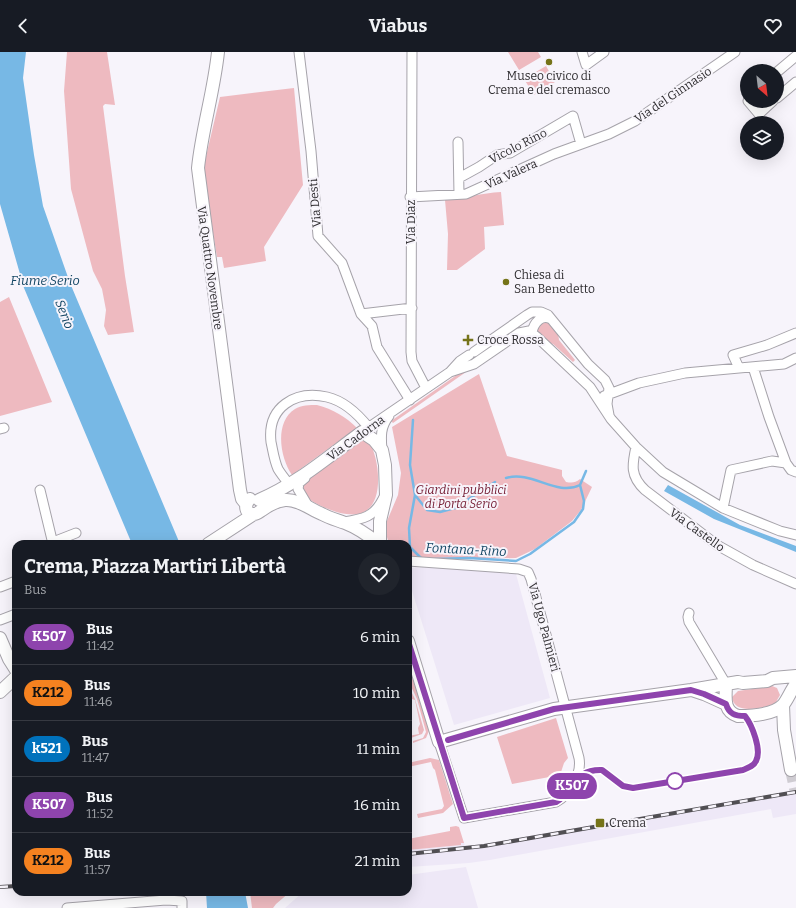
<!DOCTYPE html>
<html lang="en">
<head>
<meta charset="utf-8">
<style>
	:root { --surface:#171b24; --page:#20242c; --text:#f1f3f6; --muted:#9ea1a6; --line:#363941 }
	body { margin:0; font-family:Bitter,serif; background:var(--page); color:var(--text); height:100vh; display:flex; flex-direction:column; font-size:15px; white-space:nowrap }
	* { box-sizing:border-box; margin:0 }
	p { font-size:13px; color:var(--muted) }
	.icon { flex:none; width:22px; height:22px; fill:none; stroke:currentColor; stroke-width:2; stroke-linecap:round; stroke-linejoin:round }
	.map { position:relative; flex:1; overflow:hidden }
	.panel { position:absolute; left:12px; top:488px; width:400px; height:356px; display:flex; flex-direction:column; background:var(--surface); border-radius:12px; box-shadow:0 4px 16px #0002 }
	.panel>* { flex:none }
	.badge { padding:0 8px; border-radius:13px; font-size:14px; line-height:26px }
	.needle { width:26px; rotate:152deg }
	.fabs { position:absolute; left:740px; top:12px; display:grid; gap:8px }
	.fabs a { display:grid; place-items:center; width:44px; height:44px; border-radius:50%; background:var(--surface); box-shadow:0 4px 16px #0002; font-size:20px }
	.map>.badge { position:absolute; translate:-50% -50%; box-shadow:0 0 0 2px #fff }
	.round { display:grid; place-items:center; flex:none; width:42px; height:42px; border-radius:21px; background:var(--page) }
	.overview { display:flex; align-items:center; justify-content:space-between; height:68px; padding:0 12px }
	h1 { font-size:19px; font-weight:700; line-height:30px }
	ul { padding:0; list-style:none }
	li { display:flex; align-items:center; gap:12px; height:56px; padding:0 12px; border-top:1px solid var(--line) }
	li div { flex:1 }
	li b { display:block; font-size:15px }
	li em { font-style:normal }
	li .badge { min-width:44px; font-weight:700; text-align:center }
	header { display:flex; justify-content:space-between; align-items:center; height:52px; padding:0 12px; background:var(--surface); font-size:18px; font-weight:700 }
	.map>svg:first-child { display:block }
	.built { fill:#eee8f7 }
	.green { fill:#eebac0 }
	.water { fill:#77b8e5 }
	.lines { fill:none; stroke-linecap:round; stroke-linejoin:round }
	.stream { stroke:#77b8e5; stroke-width:2.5 }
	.secondary-tunnel { stroke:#cfccd2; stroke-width:12; stroke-dasharray:12 6; stroke-linecap:butt }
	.street-casing { stroke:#a6a3aa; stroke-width:11 }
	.secondary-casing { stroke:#a6a3aa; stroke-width:14 }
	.street { stroke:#fff; stroke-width:9 }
	.secondary { stroke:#fff; stroke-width:12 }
	.rail-casing { stroke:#514f53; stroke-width:4 }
	.rail { stroke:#f7f4fb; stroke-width:2.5; stroke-dasharray:8; stroke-linecap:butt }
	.line-casing { stroke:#fff; stroke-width:9 }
	.line { stroke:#8e44ad; stroke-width:6 }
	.poi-dot { fill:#757318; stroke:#f7f4fb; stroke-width:1.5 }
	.stop-dot { fill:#fff; stroke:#8e44ad; stroke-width:2 }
	.labels { text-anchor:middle; stroke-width:4; stroke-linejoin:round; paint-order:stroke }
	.poi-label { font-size:12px; fill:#2f2d30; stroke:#f7f4fb; text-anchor:start }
	.street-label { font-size:12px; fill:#2f2d30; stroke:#f7f4fb }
	.park-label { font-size:12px; font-style:italic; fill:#741b32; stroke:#f7f4fb }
	.water-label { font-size:13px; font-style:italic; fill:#134664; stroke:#f7f4fb }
</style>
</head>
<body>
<header><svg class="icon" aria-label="back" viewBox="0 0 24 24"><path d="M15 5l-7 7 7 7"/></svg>Viabus<svg class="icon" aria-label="heart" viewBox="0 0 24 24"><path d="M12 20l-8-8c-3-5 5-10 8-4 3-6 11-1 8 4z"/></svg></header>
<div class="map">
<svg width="796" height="856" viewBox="0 0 796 856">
	<rect width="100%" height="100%" fill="#f7f4fb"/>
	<path class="built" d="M449 515 516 522 550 646 454 673 408 526V516Z
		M796 738V762L773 766 771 757 490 808 469 811 408 815V798L461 793V791H464L465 794 484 792Z
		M466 815 478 856H285L303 840H408V823Z"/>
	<path class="green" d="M67 0H107L115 53 105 52 103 54 125 224 134 280 108 283 104 274 106 258 102 237 93 219 71 137 64 39Z
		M508 0H538L541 5 519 18Z
		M546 14 555 30 534 43 524 27Z
		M294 36 303 133 264 195 266 209 224 216 222 205H217L204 126V113L220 45Z
		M501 140 504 173 484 175 485 197 457 218H447L448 182 445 148C464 146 482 141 501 140Z
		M9 245 52 350 0 364V250Z
		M548 269 558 281 559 288 575 308 573 310 553 292 546 290 537 280 536 278 538 271Z
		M466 320 393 371 391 369 458 322Z
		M479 322 507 404 562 418V424L566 430C572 431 575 431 580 427L592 435 581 458 572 469 535 497 516 506 408 508V492H389L385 478 387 469 398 443 401 421 392 375Z
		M317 353C333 357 346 365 357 376L292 423C280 406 274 370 295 357 301 353 310 353 317 353Z
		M363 388 369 389C379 406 385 449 364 460 351 468 317 455 307 445 305 442 303 437 302 434V432Z
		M408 612 429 679 426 686 413 691V689L423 686 426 680 417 647 408 628Z
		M408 633 415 647 424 678 422 682 408 687V684L419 682 418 676 420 672 415 648 412 647 410 641H408Z
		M772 634 777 636 780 643 776 650 772 653C760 656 734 663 732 645L738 639Z
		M556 666 568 706 564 711 560 723 512 732 497 685Z
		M430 706 439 708 453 752 443 761 418 766 417 762 442 757 444 754 435 718 433 716 431 710 408 715V711Z
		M456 774 459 775 464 791H461V793L408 798V787L450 779V775Z
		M250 840H290L276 852 273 856H252Z"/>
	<path class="water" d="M0 0H26L23 26 34 103 43 154 70 231 180 492H132L24 236 0 152Z
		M668 433 740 473 796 494V500L714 467 664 439Z
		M206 840H245L248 856H207Z"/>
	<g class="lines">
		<path class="stream" d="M413 368 410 413 415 443 427 458 440 460 455 456 495 430
			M506 426C532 418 556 445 580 433L586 419
			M415 443 409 476 410 495 422 507
			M435 507 469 506 516 509 530 502 574 470 583 457 584 449 580 433"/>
		<path class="secondary-tunnel" d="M791 718 796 741"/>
		<g class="street-casing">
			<path id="street" d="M299 0 311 99 318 184 342 211 361 262 372 274 377 295 410 348
				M412 0 411 300 412 309 426 336
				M582 0 586 13 604 0
				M777 20 796 4
				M777 46 796 30
				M748 49 759 62 773 49
				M458 90 459 142
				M459 126 479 115 497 103 510 101 573 64 581 92
				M410 145 466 142 554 102 609 82 635 69 735 0
				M361 262 412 256
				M532 280C534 271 541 262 551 267
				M474 300 527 263 532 260H541L548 263 588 312 605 328 609 336 607 352 609 363
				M753 315 769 365 786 411 791 418 796 420
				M739 316 733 303 767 293 796 281
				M450 320 474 312 519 281 529 279 537 285 590 335 611 367 636 395 663 420 723 456 780 479 796 483
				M604 344 639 331 685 321 784 312 796 306
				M0 377 4 376
				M365 378 450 320 460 309 469 303
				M636 395C632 413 630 424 645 438L717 493 753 513 796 532
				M382 398C381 385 380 375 389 364
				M305 426 299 431 298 437 308 454
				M289 432C285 427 281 422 278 417 274 408 273 399 271 390 267 355 295 338 327 345 344 349 358 362 369 376
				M40 438 53 492
				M723 456 731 418 772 409 786 411
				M344 470C363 467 374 465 383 447
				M53 490 76 481
				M408 509 519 517 528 520 531 527 579 706C582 722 570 742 556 750L464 766 439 690
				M0 535 16 529
				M689 561 688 565 689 570 726 632
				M0 568 16 562
				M67 856 166 848 182 849V856"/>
		</g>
		<g class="secondary-casing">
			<path id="secondary" d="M218 0C214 39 202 77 198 116L240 438 242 447 246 452
				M250 447C244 452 245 463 254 462 257 462 259 460 262 458 269 453 276 449 285 448 298 447 310 457 322 462 329 466 337 468 345 471 358 476 368 483 379 492
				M259 448C297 432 329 404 362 380L374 388 382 398 385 413 386 443 380 469V492
				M208 492 254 462
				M0 586 9 607 16 618
				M408 589 439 690 554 657 691 638 726 632 738 630 743 631 767 629 773 626 796 624
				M726 632C726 644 722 659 738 664 751 664 773 663 783 653 788 647 791 638 796 632
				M692 638 704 642 726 652
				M0 640 16 625
				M783 653 784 678 791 718"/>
		</g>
		<use href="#street" class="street"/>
		<use href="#secondary" class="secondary"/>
		<g class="rail-casing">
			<path id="rail" d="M408 802 484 794 796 740
				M0 835 16 834"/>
		</g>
		<use href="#rail" class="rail"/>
	</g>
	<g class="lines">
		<g class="line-casing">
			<path id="line" d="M408 589 464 766 556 750C576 739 573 717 602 718L623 734 633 736 743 718C748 716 754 714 756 709 762 698 752 673 745 664 735 664 729 662 726 652L704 642 691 638 554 657 448 688"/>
		</g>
		<use href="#line" class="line"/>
	</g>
	<g class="poi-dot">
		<circle cx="549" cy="10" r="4"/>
		<circle cx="506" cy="230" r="4"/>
		<path d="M466 282h4v4h4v4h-4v4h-4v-4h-4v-4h4z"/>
		<rect x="595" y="766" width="10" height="10" rx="2"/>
	</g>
	<circle class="stop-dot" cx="675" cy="729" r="8"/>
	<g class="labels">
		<g class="poi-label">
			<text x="549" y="28" text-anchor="middle">Museo civico di<tspan x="549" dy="14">Crema e del cremasco</tspan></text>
			<text x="514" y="227">Chiesa di<tspan x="514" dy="14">San Benedetto</tspan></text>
			<text x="477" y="292">Croce Rossa</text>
			<text x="609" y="775">Crema</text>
		</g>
		<g class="street-label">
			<text transform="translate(673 43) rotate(-34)" y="4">Via del Ginnasio</text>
			<text transform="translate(518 94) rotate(-27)" y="4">Vicolo Rino</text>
			<text transform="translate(511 122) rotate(-24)" y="4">Via Valera</text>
			<text transform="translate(315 151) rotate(-95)" y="4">Via Desti</text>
			<text transform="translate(411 170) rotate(-90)" y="4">Via Diaz</text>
			<text transform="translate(210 216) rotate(82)" y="4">Via Quattro Novembre</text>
			<text transform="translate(356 386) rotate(-36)" y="4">Via Cadorna</text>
			<text transform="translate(697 478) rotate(36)" y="4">Via Castello</text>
			<text transform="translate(544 575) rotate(75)" y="4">Via Ugo Palmieri</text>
		</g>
		<g class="park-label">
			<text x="461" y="442">Giardini pubblici<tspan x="461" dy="14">di Porta Serio</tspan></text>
		</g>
		<g class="water-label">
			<text x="45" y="233">Fiume Serio</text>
			<text transform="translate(65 262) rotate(69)" y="5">Serio</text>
			<text transform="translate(466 497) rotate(3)" y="5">Fontana-Rino</text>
		</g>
	</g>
</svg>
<div class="fabs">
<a><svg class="needle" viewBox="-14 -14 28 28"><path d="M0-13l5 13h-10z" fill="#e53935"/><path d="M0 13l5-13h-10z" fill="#9ea1a6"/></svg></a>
<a><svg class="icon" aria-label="layers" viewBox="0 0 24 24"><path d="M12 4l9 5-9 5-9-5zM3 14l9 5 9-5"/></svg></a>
</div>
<b class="badge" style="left:572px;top:734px;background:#8e44ad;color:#fff">K507</b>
<section class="panel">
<div class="overview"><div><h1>Crema, Piazza Martiri Libertà</h1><p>Bus</p></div><a class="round"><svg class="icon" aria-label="heart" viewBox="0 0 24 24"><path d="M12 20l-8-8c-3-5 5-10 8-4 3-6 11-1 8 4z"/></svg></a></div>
<ul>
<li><span class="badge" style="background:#8e44ad;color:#fff">K507</span><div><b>Bus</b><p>11:42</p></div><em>6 min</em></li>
<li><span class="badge" style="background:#f58220;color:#111">K212</span><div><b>Bus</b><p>11:46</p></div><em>10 min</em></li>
<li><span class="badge" style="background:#0072bc;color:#fff">k521</span><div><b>Bus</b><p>11:47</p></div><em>11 min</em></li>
<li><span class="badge" style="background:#8e44ad;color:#fff">K507</span><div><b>Bus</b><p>11:52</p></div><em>16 min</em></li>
<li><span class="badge" style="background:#f58220;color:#111">K212</span><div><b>Bus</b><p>11:57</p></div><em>21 min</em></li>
</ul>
</section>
</div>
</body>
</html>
